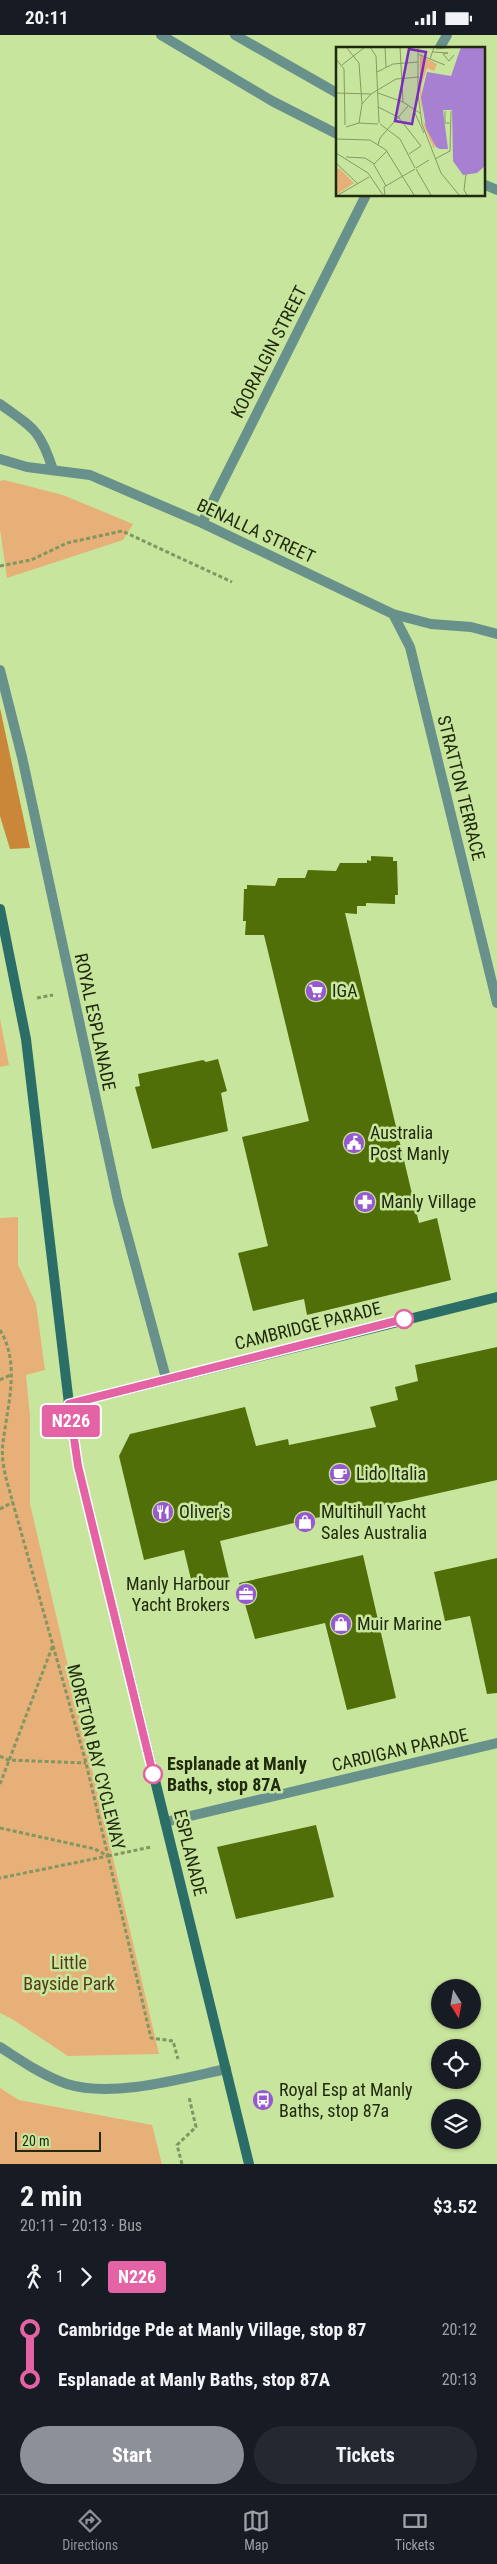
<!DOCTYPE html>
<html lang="en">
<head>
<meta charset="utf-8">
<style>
	:root { --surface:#171b24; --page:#242831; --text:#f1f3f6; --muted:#9ea1a6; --line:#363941; --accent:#8c9099 }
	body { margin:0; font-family:"Roboto Condensed",sans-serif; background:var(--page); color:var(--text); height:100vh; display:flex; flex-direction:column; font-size:19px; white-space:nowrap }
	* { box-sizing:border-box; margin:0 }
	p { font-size:16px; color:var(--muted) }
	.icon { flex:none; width:28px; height:28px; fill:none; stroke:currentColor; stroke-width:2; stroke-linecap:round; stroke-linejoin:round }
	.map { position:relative; height:2129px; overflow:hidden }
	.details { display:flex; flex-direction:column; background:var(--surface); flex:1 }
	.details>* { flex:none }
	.badge { padding:0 10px; border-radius:4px; font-size:18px; line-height:32px }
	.needle { width:32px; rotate:169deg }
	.tools { position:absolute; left:431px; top:1944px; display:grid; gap:10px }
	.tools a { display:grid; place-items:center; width:50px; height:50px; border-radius:50%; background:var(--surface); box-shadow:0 1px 4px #0004; font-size:25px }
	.scale { position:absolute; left:15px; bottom:12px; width:86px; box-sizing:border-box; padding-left:5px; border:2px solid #202a0d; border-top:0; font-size:14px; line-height:18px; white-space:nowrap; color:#202a0d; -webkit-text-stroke:4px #c8e59d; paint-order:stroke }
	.map>.badge { position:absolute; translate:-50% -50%; box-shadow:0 0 0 2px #fff }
	.legs { display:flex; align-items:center; gap:8px; height:55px; padding:0 20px; font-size:16px }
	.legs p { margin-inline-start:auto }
	.headline { display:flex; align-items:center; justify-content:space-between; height:85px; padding:0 20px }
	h1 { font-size:28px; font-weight:700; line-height:38px }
	.button { display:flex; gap:10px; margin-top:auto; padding:10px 20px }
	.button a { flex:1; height:58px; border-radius:30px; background:var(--accent); color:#fff; font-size:20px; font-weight:700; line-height:58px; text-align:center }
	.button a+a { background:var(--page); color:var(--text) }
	ul { padding:0 20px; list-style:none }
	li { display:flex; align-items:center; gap:18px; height:50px; font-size:19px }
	li i { display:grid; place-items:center; width:8px; height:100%; margin:0 6px; background:currentColor }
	li i::after { content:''; width:12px; height:12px; margin:-6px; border:4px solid; border-radius:50%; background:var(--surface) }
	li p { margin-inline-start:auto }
	li:first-child i { background:linear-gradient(#0000 50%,currentColor 0) }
	li:last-child i { background:linear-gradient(currentColor 50%,#0000 0) }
	.status { display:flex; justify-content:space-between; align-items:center; height:35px; padding:0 25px; background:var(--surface); direction:ltr }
	.status svg { height:14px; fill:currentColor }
	.tab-bar { display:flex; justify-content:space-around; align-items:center; height:70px; border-top:1px solid var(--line); background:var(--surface); font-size:14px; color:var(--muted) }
	.tab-bar a { display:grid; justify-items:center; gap:2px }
	.tab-bar .on { color:var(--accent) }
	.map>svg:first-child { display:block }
	.green { fill:#e7b078 }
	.forest { fill:#ca8639 }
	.building { fill:#516f09 }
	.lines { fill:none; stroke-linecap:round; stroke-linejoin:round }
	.path { stroke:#819660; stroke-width:3; stroke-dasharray:4 2.5; stroke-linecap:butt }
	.street { stroke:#69918b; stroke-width:10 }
	.secondary { stroke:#2b6d67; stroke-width:10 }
	.line-1-casing { stroke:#fff; stroke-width:11 }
	.line-1 { stroke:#e463a4; stroke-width:8 }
	.stop-1-dot { fill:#fff; stroke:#e463a4; stroke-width:2.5 }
	.labels { text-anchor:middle; stroke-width:5; stroke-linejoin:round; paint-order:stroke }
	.street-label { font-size:18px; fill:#202a0d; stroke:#c8e59d }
	.poi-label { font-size:18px; fill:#202a0d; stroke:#c8e59d; text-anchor:start }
	.stop-label { font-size:18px; font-weight:bold; fill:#202a0d; stroke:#c8e59d; text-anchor:start }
	.park-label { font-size:18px; fill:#563919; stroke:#c8e59d }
	.inset-road { fill:none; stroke:#859a63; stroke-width:1 }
	.view { fill:#7b2cbf; fill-opacity:0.15; stroke:#7b2cbf; stroke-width:2.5 }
	.inset-edge { fill:none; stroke:#202a0d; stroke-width:2.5 }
</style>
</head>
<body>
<div class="status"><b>20:11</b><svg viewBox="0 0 49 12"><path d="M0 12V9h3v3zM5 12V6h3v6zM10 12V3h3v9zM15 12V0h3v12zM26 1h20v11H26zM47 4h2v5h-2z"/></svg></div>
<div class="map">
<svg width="497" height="2129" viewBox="0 0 497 2129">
	<rect width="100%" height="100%" fill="#c8e59d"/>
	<path class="green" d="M4 445 63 460 133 489 123 505 7 543 0 494V446Z
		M0 984 9 1030 0 1032Z
		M18 1182V1230L36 1269 45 1335 26 1340 30 1381V1469L159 2019 68 2021 12 1984 0 1978V1183Z
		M0 2053 19 2065 152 2090 162 2129H0Z"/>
	<path class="forest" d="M0 673 30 813 10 814 0 781Z"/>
	<path class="building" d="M371 821 393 822V826H397L398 860H395V869L366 868V871H357V879L345 878 419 1188 437 1183 451 1245 307 1280 304 1264 253 1276 238 1218 268 1211 242 1102 309 1086 264 900H245L246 886H243L244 854H247V850L275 851 278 843H305L308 835 336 836 340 828H367V825L371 826Z
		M218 1024 227 1056 221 1058 228 1096 152 1114 135 1052 140 1051 138 1039 203 1025 206 1027Z
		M497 1312V1445L395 1468 310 1484 220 1506 230 1548 194 1557 184 1515 144 1525 119 1421 130 1399 245 1372 256 1411 288 1404 289 1410 376 1392 370 1372 398 1365 395 1352 418 1346 415 1330Z
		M363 1520 396 1663 347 1675 325 1588 255 1604 239 1548Z
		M497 1523V1658L487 1659 470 1581 445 1586 434 1537Z
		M316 1790 334 1862 236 1884 217 1812Z"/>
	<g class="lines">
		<path class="path" d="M0 531 31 525 67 508 122 496 232 547
			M37 963 53 960
			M0 1295C21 1329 7 1372 3 1408 1 1421 4 1435 7 1447L86 1728 151 2003 173 2006 178 2024
			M0 1345 10 1340
			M0 1474 13 1467
			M0 1721 8 1725 86 1728
			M0 1749 53 1610
			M0 1793 95 1814 108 1821 0 1843
			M108 1821 151 1812
			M182 2129 177 2110 196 2092 189 2062"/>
		<path class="street" d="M161 0 272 66 337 99
			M235 0 337 58
			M439 14 447 0
			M483 149 497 155
			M0 369C33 393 40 394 53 435
			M0 424 27 432 90 440 202 488 393 579 431 589 471 592 497 599
			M202 488 366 160
			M393 579 410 612 497 968
			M0 635 22 722 118 1166 166 1343
			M165 1787 497 1708
			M0 2012C22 2026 43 2041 67 2049 112 2063 180 2044 226 2034"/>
		<path class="secondary" d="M0 874 26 1004 69 1369 78 1431 249 2129
			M69 1369 497 1262"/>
	</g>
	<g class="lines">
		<g class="line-1-casing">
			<path id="line-1" d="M153 1739 78 1431 69 1369 404 1284"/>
		</g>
		<use href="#line-1" class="line-1"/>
	</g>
	<defs>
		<g id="supermarket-disc" transform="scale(1.125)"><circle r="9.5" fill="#9759cf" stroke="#c8e59d"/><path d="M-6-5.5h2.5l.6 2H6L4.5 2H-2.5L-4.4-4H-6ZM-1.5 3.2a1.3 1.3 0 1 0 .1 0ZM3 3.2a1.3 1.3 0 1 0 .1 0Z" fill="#fff"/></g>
		<g id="civic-disc" transform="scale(1.125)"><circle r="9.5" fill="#9759cf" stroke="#c8e59d"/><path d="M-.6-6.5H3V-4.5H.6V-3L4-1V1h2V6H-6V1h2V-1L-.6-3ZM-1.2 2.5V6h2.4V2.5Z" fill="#fff"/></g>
		<g id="pharmacy-disc" transform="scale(1.125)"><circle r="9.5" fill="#9759cf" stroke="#c8e59d"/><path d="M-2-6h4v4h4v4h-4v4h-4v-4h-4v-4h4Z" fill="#fff"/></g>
		<g id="cafe-disc" transform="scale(1.125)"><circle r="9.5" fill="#9759cf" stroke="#c8e59d"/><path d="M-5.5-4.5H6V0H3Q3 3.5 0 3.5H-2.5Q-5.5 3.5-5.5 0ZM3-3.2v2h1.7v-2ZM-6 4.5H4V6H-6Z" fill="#fff"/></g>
		<g id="restaurant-disc" transform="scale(1.125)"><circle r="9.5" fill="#9759cf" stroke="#c8e59d"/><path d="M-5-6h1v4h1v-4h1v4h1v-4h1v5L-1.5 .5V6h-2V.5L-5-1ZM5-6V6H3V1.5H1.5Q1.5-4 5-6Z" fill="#fff"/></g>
		<g id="shop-disc" transform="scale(1.125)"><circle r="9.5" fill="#9759cf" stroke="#c8e59d"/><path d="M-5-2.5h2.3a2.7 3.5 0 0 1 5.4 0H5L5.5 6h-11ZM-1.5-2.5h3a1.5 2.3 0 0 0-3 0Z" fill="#fff"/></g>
		<g id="office-disc" transform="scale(1.125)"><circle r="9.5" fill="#9759cf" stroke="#c8e59d"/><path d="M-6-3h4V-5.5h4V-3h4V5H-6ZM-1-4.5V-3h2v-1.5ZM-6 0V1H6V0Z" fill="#fff"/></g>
		<g id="bus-disc" transform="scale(1.125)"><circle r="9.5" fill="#9759cf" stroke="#c8e59d"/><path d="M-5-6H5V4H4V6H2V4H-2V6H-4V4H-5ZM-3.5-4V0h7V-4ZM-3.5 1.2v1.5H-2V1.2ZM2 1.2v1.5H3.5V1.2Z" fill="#fff"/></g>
	</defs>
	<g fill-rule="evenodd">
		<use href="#supermarket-disc" x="316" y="956"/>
		<use href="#civic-disc" x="354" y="1108"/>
		<use href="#pharmacy-disc" x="365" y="1167"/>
		<use href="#cafe-disc" x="340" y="1439"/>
		<use href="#restaurant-disc" x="163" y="1477"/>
		<use href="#shop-disc" x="305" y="1487"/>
		<use href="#office-disc" x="246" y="1559"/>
		<use href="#shop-disc" x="341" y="1589"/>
		<use href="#bus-disc" x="263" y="2065"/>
	</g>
	<g class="stop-1-dot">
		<circle cx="404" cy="1284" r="9"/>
		<circle cx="153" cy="1739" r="9"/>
	</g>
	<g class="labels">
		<g class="street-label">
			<text transform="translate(269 317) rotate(-63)" y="6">KOORALGIN STREET</text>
			<text transform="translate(256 496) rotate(25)" y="6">BENALLA STREET</text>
			<text transform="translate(461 753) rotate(76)" y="6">STRATTON TERRACE</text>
			<text transform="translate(95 987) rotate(78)" y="6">ROYAL ESPLANADE</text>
			<text transform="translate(308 1291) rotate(-14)" y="6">CAMBRIDGE PARADE</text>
			<text transform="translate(400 1715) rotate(-13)" y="6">CARDIGAN PARADE</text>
			<text transform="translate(96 1722) rotate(76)" y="6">MORETON BAY CYCLEWAY</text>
			<text transform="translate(190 1818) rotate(76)" y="6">ESPLANADE</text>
		</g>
		<g class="poi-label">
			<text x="332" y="962">IGA</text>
			<text x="370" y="1104">Australia<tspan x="370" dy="21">Post Manly</tspan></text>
			<text x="381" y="1173">Manly Village</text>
			<text x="356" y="1445">Lido Italia</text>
			<text x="179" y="1483">Oliver's</text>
			<text x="321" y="1483">Multihull Yacht<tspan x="321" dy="21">Sales Australia</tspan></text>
			<text x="230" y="1555" text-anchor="end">Manly Harbour<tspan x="230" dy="21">Yacht Brokers</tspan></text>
			<text x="357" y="1595">Muir Marine</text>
			<text x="279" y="2061">Royal Esp at Manly<tspan x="279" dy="21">Baths, stop 87a</tspan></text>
		</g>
		<g class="stop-label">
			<text x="167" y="1735">Esplanade at Manly<tspan x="167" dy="21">Baths, stop 87A</tspan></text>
		</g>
		<g class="park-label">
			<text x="69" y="1934">Little<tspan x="69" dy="21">Bayside Park</tspan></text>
		</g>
	</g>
	<g transform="translate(336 12)">
		<rect width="149" height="149" fill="#c8e59d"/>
		<path d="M84 8 101 17 98 24 91 21 85 40 87 73 99 94 98 102 88 79 84 49ZM3 121 18 136 0 148V124Z" fill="#e7b078"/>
		<path d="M125 0H149V119L141 126 127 128 117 114 116 63H107L112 102H104L100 100 90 81 85 50 91 25 115 29Z" fill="#a880d1"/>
		<path class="inset-road" d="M10 0 23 16 26 57 23 76M34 0 40 9 43 76M49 0 50 20M64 0 67 55M82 0V47L86 77 105 126 123 148M100 2 121 0M97 5 112 6 107 7 113 14 118 8M82 7 94 12 98 0M0 12 8 22 9 78M94 12 109 18M6 18 29 0M41 25 57 17 82 15M0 46 35 47M42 46 67 55 84 66M26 57 35 47 60 32 83 30M42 60 64 71M78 64 88 86M109 64V76H114M63 71 85 99 73 107M44 77 64 92 79 121M10 80 23 76 42 77M0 92 34 93 50 103 78 148M42 98 44 91 72 59M0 106 32 126 47 148M10 110 29 111 37 116 50 139M99 112 114 104 115 64M0 116 22 137M38 117 51 104M80 121 93 113M80 122 95 148M130 127 128 143 131 148M2 148 33 130M49 148 48 140 79 122"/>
		<path class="view" d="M73 2 90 5 76 77 59 74Z"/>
		<rect width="149" height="149" class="inset-edge"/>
	</g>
</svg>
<div class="tools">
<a><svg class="needle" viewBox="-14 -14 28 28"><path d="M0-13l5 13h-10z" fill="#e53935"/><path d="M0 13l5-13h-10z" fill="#9ea1a6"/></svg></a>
<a><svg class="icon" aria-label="locate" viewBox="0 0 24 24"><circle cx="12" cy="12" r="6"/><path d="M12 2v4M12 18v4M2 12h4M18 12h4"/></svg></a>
<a><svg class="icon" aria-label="layers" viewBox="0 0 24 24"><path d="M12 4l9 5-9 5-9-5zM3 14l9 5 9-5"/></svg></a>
</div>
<div class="scale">20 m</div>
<b class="badge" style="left:71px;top:1386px;background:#e463a4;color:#fff">N226</b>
</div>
<section class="details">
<div class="headline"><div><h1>2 min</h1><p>20:11 – 20:13 · Bus</p></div><b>$3.52</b></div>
<div class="legs"><svg class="icon" aria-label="walk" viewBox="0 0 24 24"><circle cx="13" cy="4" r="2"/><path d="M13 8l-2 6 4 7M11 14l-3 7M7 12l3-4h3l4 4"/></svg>1<svg class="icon" aria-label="forward" viewBox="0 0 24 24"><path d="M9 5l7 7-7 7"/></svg><b class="badge" style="background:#e463a4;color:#fff">N226</b></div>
<ul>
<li><i style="color:#e463a4"></i><b>Cambridge Pde at Manly Village, stop 87</b><p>20:12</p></li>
<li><i style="color:#e463a4"></i><b>Esplanade at Manly Baths, stop 87A</b><p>20:13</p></li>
</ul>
<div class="button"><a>Start</a><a>Tickets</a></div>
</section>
<nav class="tab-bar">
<a class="on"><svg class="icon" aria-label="directions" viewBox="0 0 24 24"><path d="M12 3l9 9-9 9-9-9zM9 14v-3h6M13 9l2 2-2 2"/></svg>Directions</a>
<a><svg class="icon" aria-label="map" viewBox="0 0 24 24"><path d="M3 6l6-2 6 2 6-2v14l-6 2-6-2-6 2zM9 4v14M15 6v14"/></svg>Map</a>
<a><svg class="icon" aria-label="tickets" viewBox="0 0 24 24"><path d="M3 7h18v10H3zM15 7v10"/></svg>Tickets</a>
</nav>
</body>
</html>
